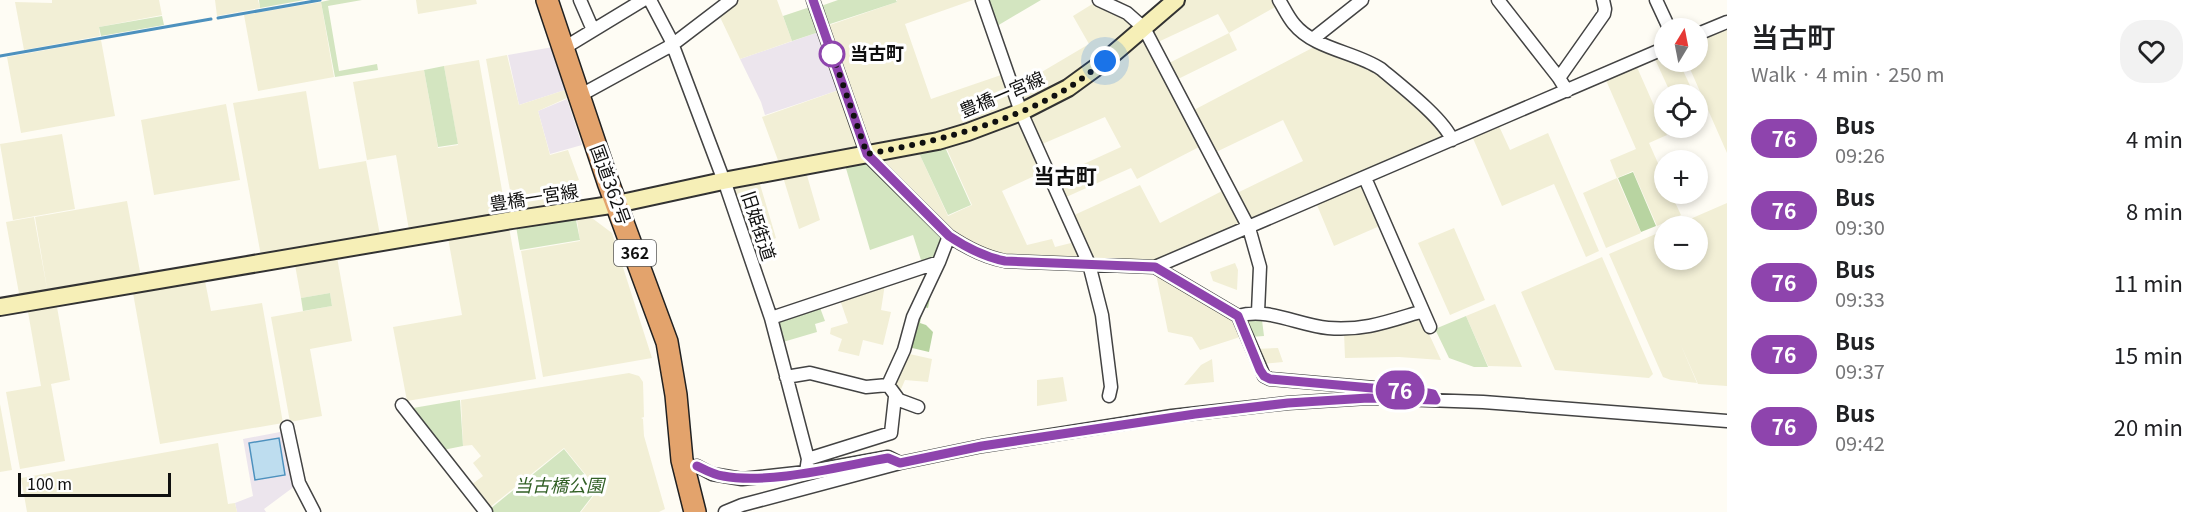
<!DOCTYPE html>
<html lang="en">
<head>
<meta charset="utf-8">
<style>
	:root { --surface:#fff; --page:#f2f2f2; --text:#202124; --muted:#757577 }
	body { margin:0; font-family:Georgia,"Noto Sans JP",serif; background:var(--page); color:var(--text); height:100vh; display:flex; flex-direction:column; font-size:22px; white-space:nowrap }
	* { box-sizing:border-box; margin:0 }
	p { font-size:20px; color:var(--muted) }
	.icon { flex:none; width:33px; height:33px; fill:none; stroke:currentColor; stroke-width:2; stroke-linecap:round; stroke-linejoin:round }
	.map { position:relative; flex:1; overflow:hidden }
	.details { display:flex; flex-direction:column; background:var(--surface); width:480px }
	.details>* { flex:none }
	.badge { padding:0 12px; border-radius:20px; font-size:21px; line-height:39px }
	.needle { width:39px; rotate:10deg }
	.fabs { position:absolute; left:1654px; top:18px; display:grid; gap:12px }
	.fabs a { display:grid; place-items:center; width:54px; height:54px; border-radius:50%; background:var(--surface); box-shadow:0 3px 9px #0003; font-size:30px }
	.scale { position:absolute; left:18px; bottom:15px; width:153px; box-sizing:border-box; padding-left:6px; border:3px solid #101010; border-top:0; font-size:16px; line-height:21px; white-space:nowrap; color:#101010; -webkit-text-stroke:4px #fff; paint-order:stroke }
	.you { position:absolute; width:30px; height:30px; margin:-15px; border:4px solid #fff; border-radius:50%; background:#1a73e8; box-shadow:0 0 0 9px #1a73e833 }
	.map>.badge { position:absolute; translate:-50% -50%; box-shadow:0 0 0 3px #fff }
	.round { display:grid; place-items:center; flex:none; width:63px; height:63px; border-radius:24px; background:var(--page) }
	.overview { display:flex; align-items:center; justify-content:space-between; height:102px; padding:0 24px }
	h1 { font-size:28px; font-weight:600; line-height:45px }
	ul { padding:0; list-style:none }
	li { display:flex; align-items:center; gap:18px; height:72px; padding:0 24px }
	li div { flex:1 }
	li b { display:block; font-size:22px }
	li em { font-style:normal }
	li .badge { min-width:66px; font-weight:700; text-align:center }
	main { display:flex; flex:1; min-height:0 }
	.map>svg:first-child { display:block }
	.industrial { fill:#ece5ed }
	.farmland { fill:#f2efd6 }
	.green { fill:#d3e5c0 }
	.forest { fill:#b8d4a1 }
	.water { fill:#beddef; stroke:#4d91be; stroke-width:1.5 }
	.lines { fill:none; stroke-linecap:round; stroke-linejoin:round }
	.stream { stroke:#4d91be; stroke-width:3 }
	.street-casing { stroke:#434343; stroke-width:15 }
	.secondary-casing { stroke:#323232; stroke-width:20 }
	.highway-casing { stroke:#212121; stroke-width:24 }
	.street { stroke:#fff; stroke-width:12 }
	.secondary { stroke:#f6efb7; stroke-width:16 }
	.highway { stroke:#e3a36c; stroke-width:21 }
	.line-casing { stroke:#fff; stroke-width:14 }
	.line { stroke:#8e44ad; stroke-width:9 }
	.walk { stroke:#101010; stroke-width:6; stroke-dasharray:0 10.8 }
	.stop-dot { fill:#fff; stroke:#8e44ad; stroke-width:3 }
	.labels { text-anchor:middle; stroke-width:6; stroke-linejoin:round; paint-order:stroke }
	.shield { fill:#fff; stroke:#585858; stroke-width:1.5 }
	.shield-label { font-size:16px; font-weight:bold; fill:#101010 }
	.stop-label { font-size:18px; font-weight:bold; fill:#101010; stroke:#fff; text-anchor:start }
	.street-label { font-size:18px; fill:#101010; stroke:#fff }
	.park-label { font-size:18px; font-style:italic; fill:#336127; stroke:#fff }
	.quarter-label { font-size:21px; font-weight:bold; fill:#101010; stroke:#fff }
</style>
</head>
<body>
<main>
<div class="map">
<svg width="1727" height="512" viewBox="0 0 1727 512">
	<rect width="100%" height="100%" fill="#fefcf4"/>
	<path class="industrial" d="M819 32 839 90 765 115 761 102 740 59Z
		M553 47 565 90 519 105 508 55Z
		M567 99 582 145 550 154 538 111Z
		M280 432 283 434 295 486 264 509 266 512H237L235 503 253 496 243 439Z"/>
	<path class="farmland" d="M52 0H159L162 15 99 27 100 36 24 50 15 2 52 3Z
		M215 0H258L260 8 217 16Z
		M416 0H476L477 4 418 14Z
		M737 0H777L792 41 740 59 719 15Z
		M897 0H973L905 24 931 99 1004 74 1015 107 936 134 870 147 827 26 897 2Z
		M1186 0H1273L1277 6 1229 33 1237 50 1176 80 1167 64 1229 33 1218 14 1156 43 1149 30Z
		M321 2 334 77 258 91 244 15Z
		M1094 3 1124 18 1135 27 1101 55 1064 82 1024 103 1018 86 1089 44 1073 16Z
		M1727 26V153L1687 62H1698V38Z
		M1143 36 1201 146 1137 179 1131 168 1064 198 1055 177 1121 147 1105 117 1040 145 1027 115Z
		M101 40 115 116 21 133 7 57Z
		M1316 46 1369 67 1433 123 1445 138 1250 223 1235 194 1303 161 1283 120 1214 153 1192 111Z
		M1665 52V62H1679L1694 94H1671L1654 57Z
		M507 55 519 105 565 90 567 98 538 111 550 155 568 150 579 180 571 183 578 206 514 212 486 59Z
		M479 60 506 213 409 230 396 155 367 160 353 82 424 70 438 148 458 145 444 66Z
		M1636 65 1667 135 1649 143 1665 179V194H1671L1681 215 1657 226 1633 171 1617 178 1610 160 1636 149 1605 78Z
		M839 90 859 146 857 149 779 163 762 117Z
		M306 91 319 169 366 161 380 235 261 256 233 103Z
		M226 104 240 180 154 195 141 120Z
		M1019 120 1043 172 1002 191 1027 245 1052 239 1055 247 1075 242 1081 256 1079 259 1006 256 992 254 952 232 878 159 918 151 948 216 972 205 945 145Z
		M1498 124 1510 150 1548 133 1599 251 1586 257 1554 184 1502 206 1472 136Z
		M62 134 75 209 13 220 0 144Z
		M806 172 820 220 799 229 783 177Z
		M1617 178 1641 233 1606 248 1583 193Z
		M759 181 776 238 750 249 730 187Z
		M1140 185 1160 223 1224 190 1243 226 1159 262 1097 259 1090 256 1072 216Z
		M1360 185 1364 186 1382 225 1334 246 1317 205Z
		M127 201 141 277 48 294 35 217Z
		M1727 203V386L1698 384 1680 343 1697 383 1671 380 1663 377 1609 254 1665 230V260H1698V226H1674Z
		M34 217 48 294 20 299 6 222Z
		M592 218 612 233 652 358 543 377 521 251 580 241 577 220Z
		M509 227 536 379 407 401 393 327 462 315 448 238Z
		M1454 228 1485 300 1450 315 1418 243Z
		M337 257 352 341 310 349 322 416 290 422 271 317 332 306 330 293 301 298 295 265Z
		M1602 257 1653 374 1649 378 1555 370 1521 292Z
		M1235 263 1238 270 1237 290 1213 281 1210 272Z
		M1156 274 1229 316 1240 337 1200 350 1192 337 1168 332Z
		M205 281 211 311 262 303 283 423 160 444 133 293Z
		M885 284 881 310 891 312 883 345 863 340 859 356 838 351 842 339 830 334 831 328 848 323 840 300Z
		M1495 304 1522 367 1488 366 1466 316Z
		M57 307 70 380 51 384 65 461 20 469 6 392 41 386 28 312Z
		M1417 317 1422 319 1441 360 1399 357 1345 358 1344 332Z
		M1278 348 1283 362 1263 364 1256 349Z
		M905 353 932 359 928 382 905 380 898 396 890 385Z
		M1212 359 1214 382 1184 385 1201 365Z
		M629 373 639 376 643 382 644 417 641 418 643 419 644 436 665 509 659 512H581L598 490 564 448 489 508 471 485 483 476 473 463 481 456 472 445 463 446 461 400Z
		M1063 377 1067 401 1037 406V380Z
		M0 404 12 470 0 472Z
		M218 443 228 504 235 503 237 512H27L21 478Z"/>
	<path class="green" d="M259 0H304L260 8Z
		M330 0H362L328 6 339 71 377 64 378 70 335 77 321 2Z
		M838 0H896L897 2 827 25 821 6Z
		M988 0H1041L997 26Z
		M810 7 819 32 792 41 783 16Z
		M162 16 164 25 101 36 99 27Z
		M444 66 458 144 438 147 424 70Z
		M944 145 971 205 948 215 918 151Z
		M866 161 941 236 942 240 935 259 922 263 913 235 870 250 845 165Z
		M576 220 580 240 520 250 516 226Z
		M330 293 332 306 303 311 301 298Z
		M819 305 825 321 815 324 817 332 783 342 777 320Z
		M1466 316 1488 367H1474L1449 358 1435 329Z
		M1246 318 1262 320 1264 336 1250 337 1245 325Z
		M460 400 463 446 443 450 412 411 413 408Z
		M564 449 597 490 580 512H492L490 509Z"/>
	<path class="forest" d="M1633 172 1656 226 1641 232 1618 178Z
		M928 291 931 293 928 308 923 307 920 323 926 325 933 332 929 352 908 347Z"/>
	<path class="water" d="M279 438 285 475 255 480 249 443Z"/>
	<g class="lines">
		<path class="stream" d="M218 18 320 0
			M0 56 211 19"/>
		<g class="street-casing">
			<path id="street" d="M580 0 593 30
				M650 0 670 38 727 189 771 318 808 459 806 472
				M813 0 867 155 949 236C967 248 984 257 1005 261L1155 267 1238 316 1264 376 1270 379 1421 392
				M982 0 1021 112 1089 264 1102 315 1111 387 1109 396
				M1099 0 1127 13 1144 28 1249 228 1260 267 1258 312
				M1279 0C1284 8 1288 17 1294 24 1314 49 1356 52 1381 69 1400 85 1444 119 1452 140
				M1498 0 1559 78 1567 91
				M1656 0 1669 28
				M1698 34 1727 22
				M1314 38 1362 0
				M564 48 643 0
				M1559 78 1604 14 1605 9 1603 0
				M579 96 672 45 731 0
				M1365 178 1430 327
				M1155 267 1665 48
				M1238 316C1267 307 1298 325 1328 328 1365 331 1389 321 1423 311
				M771 318 939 262
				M786 377 810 373 866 387 888 385 899 400 918 407
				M888 385 904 350 913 317 939 262 949 236
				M402 405 486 512
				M287 427 299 483 314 512
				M808 459 891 433 895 397
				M697 466 712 474 742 479 806 472 888 457 900 463
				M725 512 742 505 900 463 982 446 1172 416 1288 403 1368 398 1483 402 1727 421"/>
		</g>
		<g class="secondary-casing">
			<path id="secondary" d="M0 307 512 220 617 204 723 181 938 141 968 132 1021 112 1068 88 1105 61 1176 0"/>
		</g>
		<g class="highway-casing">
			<path id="highway" d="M547 0 608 182 667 342 676 395 682 460 695 512"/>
		</g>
		<use href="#street" class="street"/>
		<use href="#secondary" class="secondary"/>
		<use href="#highway" class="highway"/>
	</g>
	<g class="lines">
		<g class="line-casing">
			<path id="line" d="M697 466C705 470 714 475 723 476 769 485 841 466 888 458L900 463 982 446 1195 414 1288 403 1368 398 1436 400 1433 394 1428 393 1270 379 1264 376 1260 370 1238 316 1155 267 1005 261C984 257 967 248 949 236L867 154 813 0"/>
		</g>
		<use href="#line" class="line"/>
		<path class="walk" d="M832 54 829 44 867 154C937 141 1006 125 1068 88 1081 80 1093 70 1105 61"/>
	</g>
	<circle class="stop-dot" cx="832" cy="54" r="12"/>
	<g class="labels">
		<rect class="shield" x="614" y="240" width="42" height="26" rx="4.5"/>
		<g class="shield-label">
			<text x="635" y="259">362</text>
		</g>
		<g class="stop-label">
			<text x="850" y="60">当古町</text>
		</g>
		<g class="street-label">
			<text transform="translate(1002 95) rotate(-23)" y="6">豊橋一宮線</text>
			<text transform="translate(610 185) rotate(70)" y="6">国道362号</text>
			<text transform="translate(534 198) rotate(-9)" y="6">豊橋一宮線</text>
			<text transform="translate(758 226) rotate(72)" y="6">旧姫街道</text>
		</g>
		<g class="park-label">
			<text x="559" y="492">当古橋公園</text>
		</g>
		<g class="quarter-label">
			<text x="1065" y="184">当古町</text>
		</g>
	</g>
</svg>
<div class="fabs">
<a><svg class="needle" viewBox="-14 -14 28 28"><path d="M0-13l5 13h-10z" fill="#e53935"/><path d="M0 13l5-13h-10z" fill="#757577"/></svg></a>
<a><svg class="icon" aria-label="locate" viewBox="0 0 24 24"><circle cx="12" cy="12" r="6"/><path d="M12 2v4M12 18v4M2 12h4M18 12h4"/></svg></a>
<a>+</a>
<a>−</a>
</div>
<div class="scale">100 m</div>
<div class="you" style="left:1105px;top:61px"></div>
<b class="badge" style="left:1400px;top:390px;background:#8e44ad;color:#fff">76</b>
</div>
<section class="details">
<div class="overview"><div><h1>当古町</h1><p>Walk · 4 min · 250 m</p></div><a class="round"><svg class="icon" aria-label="heart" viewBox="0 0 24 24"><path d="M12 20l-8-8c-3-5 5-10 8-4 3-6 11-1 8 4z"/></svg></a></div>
<ul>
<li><span class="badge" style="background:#8e44ad;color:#fff">76</span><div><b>Bus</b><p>09:26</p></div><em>4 min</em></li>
<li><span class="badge" style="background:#8e44ad;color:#fff">76</span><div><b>Bus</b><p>09:30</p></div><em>8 min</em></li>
<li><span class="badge" style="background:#8e44ad;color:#fff">76</span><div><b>Bus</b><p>09:33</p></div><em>11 min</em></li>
<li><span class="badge" style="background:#8e44ad;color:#fff">76</span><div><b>Bus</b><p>09:37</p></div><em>15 min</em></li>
<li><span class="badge" style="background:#8e44ad;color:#fff">76</span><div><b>Bus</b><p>09:42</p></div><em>20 min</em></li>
</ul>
</section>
</main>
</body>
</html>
